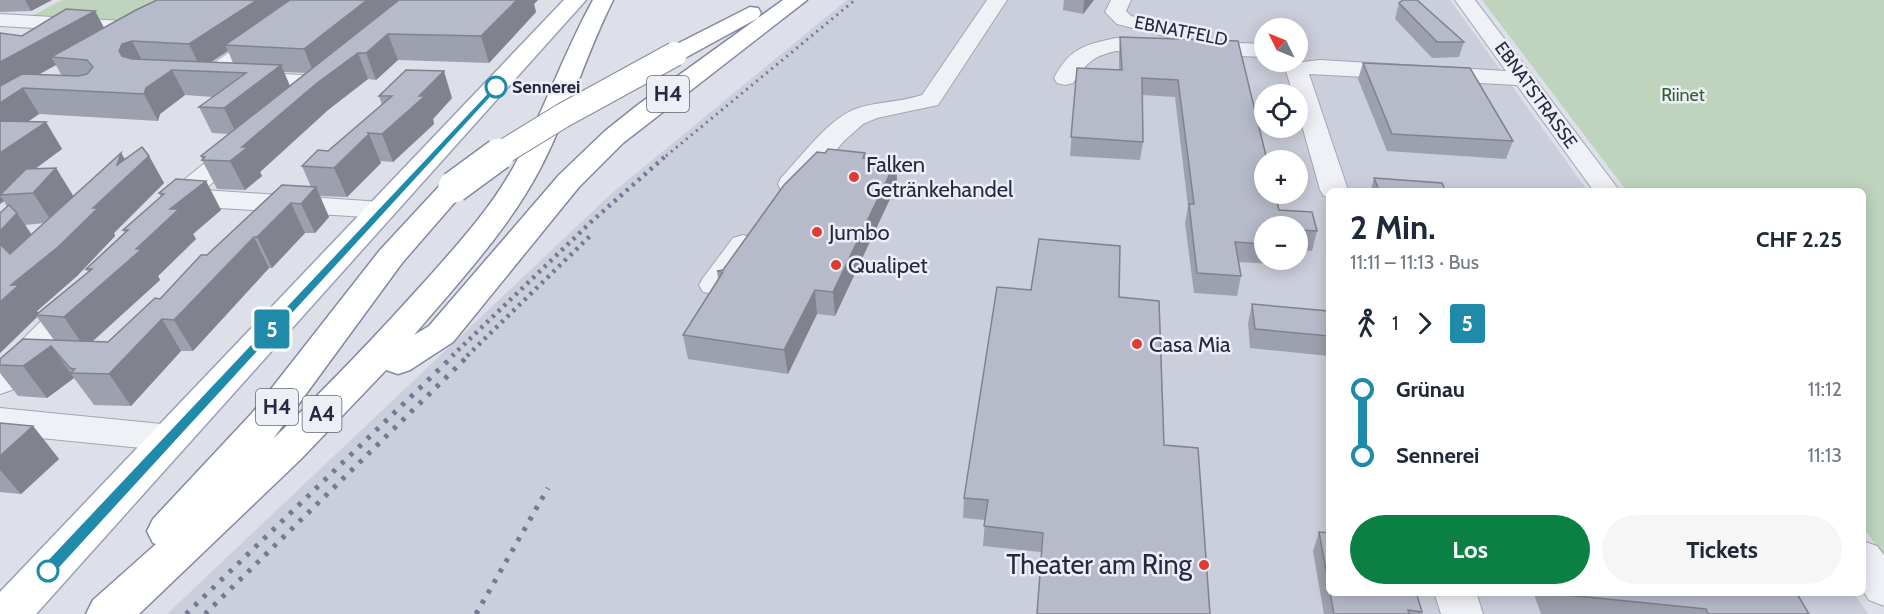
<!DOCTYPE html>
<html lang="de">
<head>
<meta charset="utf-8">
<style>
	:root { --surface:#fff; --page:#f6f6f7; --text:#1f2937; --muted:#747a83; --accent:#0b8043 }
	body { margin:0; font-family:Cabin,sans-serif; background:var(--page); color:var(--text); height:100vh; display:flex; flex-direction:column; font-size:22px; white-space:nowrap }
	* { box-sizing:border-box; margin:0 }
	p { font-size:20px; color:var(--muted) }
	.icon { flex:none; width:33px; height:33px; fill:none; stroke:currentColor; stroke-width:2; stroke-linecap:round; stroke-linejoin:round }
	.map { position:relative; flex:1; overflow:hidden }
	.side { position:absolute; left:1326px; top:188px; width:540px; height:408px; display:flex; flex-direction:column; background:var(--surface); border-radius:9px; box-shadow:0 3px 15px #0003 }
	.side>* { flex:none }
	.badge { padding:0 12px; border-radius:4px; font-size:21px; line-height:39px }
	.needle { width:39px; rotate:313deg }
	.controls { position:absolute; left:1254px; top:18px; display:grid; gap:12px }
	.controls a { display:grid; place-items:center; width:54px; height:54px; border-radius:50%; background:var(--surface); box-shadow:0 3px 15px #0003; font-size:30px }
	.map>.badge { position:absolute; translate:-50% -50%; box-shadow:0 0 0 3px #fff }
	.legs { display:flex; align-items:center; gap:9px; height:66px; padding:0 24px; font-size:20px }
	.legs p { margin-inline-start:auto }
	.headline { display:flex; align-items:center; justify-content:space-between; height:102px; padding:0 24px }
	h1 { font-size:33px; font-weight:700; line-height:45px }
	.primary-button { display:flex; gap:12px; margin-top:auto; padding:12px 24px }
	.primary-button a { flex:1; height:69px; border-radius:36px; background:var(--accent); color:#fff; font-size:24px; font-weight:700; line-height:69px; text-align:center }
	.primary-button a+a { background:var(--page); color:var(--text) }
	ul { padding:0 24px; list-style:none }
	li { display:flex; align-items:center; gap:21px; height:66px; font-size:22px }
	li i { display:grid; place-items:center; width:9px; height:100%; margin:0 8px; background:currentColor }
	li i::after { content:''; width:15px; height:15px; margin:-8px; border:4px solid; border-radius:50%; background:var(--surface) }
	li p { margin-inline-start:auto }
	li:first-child i { background:linear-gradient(#0000 50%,currentColor 0) }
	li:last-child i { background:linear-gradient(currentColor 50%,#0000 0) }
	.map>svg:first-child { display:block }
	.built { fill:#cbcedb; fill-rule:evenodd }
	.green { fill:#bed4bd }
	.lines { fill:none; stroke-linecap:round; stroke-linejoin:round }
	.minor-casing { stroke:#a2a5b3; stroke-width:2 }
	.major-casing { stroke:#9ba0b6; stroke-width:3 }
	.highway-casing { stroke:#8389a1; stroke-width:3 }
	.minor { fill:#f0f1f7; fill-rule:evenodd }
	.major { fill:#fff; fill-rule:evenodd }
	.highway { fill:#fff; fill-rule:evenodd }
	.rail-far2 { stroke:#757a94; stroke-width:3; stroke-dasharray:2 4.5; stroke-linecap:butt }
	.rail-far1 { stroke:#757a94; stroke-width:4.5; stroke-dasharray:3 5; stroke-linecap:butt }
	.rail { stroke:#757a94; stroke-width:5; stroke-dasharray:4 8; stroke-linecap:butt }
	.highway-bridge-far1-casing { stroke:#8389a1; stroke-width:26; stroke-linecap:butt }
	.highway-bridge-casing { stroke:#8389a1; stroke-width:34; stroke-linecap:butt }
	.highway-bridge-far1 { stroke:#fff; stroke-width:24 }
	.highway-bridge { stroke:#fff; stroke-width:31 }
	.wall { fill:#9da0ad; fill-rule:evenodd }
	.shaded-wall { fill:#80828d }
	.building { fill:#b7bac9; stroke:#80828d; stroke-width:1.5 }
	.line-1 { fill:#208aaa; stroke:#fff; stroke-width:1.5 }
	.stop-1-dot { fill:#fff; stroke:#208aaa; stroke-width:3 }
	.poi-dot { fill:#dc3c33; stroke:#edeff6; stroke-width:2 }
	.labels { text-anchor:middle; stroke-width:5; stroke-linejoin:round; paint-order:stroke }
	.far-street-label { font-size:18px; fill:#252941; stroke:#edeff6 }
	.far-stop-label { font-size:18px; font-weight:bold; fill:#252941; stroke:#edeff6; text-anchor:start }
	.far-park-label { font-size:18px; fill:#315e31; stroke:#edeff6 }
	.shield { fill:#edeff6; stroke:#616477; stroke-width:1.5 }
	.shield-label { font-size:21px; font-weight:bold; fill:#252941 }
	.poi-label { font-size:22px; fill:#252941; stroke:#edeff6; text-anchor:start }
	.near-poi-label { font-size:27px; fill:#252941; stroke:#edeff6; text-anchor:end }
</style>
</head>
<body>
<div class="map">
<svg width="1884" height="614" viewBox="0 0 1884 614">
	<rect width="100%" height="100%" fill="#dddfe9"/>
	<path class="built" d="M847 0H1450L1587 190H1329V592H1853L1868 614H167L611 194ZM1264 28H1298V62H1264ZM1264 94H1298V128H1264ZM1264 160H1298V194H1264ZM1264 226H1298V260H1264Z"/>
	<path class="green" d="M62 0H197L140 28 22 21Z
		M1482 0H1884V557L1863 527V190H1626Z"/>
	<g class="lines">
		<g class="minor-casing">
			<path id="minor" d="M306 0H329L215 83 207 85 199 83 196 78 199 73Z
				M987 0H1007L938 105 877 118 863 124 844 141 801 190 791 192 781 190 778 184 781 178C801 157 827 121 853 110 874 101 899 103 922 95Z
				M1111 0H1131L1126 11 1131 16 1179 28 1183 32 1179 36 1172 38 1117 24 1105 12Z
				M1455 0H1475L1619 190H1593L1517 85 1309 74 1348 190H1329V197L1324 196 1320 190 1298 111V94H1293L1286 71 1294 63 1320 60 1506 71Z
				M0 14 140 22 147 24 151 28 147 32 140 34 0 26Z
				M1116 38 1264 44V57L1116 51C1091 57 1088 62 1073 83L1065 85 1057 83 1054 78C1070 48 1084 45 1116 38Z
				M244 72 321 76 329 78 333 83 329 88 321 90 236 84 233 79 236 74Z
				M241 138 250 141 254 146 250 151 204 190 382 202 392 204 396 210 392 216 382 218 188 206C178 215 172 218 158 215L154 209 170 191 232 141Z
				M743 235 753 238 758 244 725 292 714 294 703 292 699 285 703 278 733 238Z
				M79 291 90 294 95 301 90 308 12 390 0 394V362L68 294Z
				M0 408 172 425 185 429 190 438 185 447 172 451 0 434Z
				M1863 541 1877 546 1884 555V606L1869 600 1863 591Z
				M1434 592H1476L1483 614H1441Z"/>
		</g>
		<g class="major-casing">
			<path id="major" d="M564 0H586L36 614H0V592Z"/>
		</g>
		<g class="highway-casing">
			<path id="highway" d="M593 0H613C586 54 569 113 541 167 509 229 459 282 414 335L429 326 559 175 605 131 639 104 783 0H807L623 143 579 187 453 342 410 370 398 374 386 370 301 459 139 614H86L93 600 156 544 153 543 147 531 153 519 253 412 380 250 444 181 454 179 464 181 468 187 402 263 273 439C327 387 377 335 427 279 458 244 490 209 513 168 543 114 563 54 593 0Z
				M750 7 758 8 761 13 758 18 683 59 675 61 667 59 663 54 667 49Z"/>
		</g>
		<use href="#minor" class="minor"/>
		<use href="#major" class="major"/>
		<use href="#highway" class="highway"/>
		<path class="rail-far2" d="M666 156 855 0"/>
		<path class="rail-far1" d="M452 356 592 221 668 154
			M467 356 592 234"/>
		<path class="rail" d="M186 614 454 355
			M205 614 469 355
			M476 614 548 488"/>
		<g class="highway-bridge-far1-casing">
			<path id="highway-bridge-far1" d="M497 156 562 116 675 54"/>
		</g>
		<g class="highway-bridge-casing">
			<path id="highway-bridge" d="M454 187 499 154"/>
		</g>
		<use href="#highway-bridge-far1" class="highway-bridge-far1"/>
		<use href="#highway-bridge" class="highway-bridge"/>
	</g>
	<path class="wall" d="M0 0H52L31 11 0 12Z
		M157 0H538L534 4 536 12 489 63 398 60 376 80 368 79 328 110 260 172 262 176 245 190 217 189 202 160 201 156 229 134 212 133 199 107 213 97 185 95 160 114 158 121 39 114 27 122H46L62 149 35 169 56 168 73 196 121 153 125 159 149 156 164 183 114 233 115 236 77 276 37 311 38 313 88 272 86 269 125 233 123 230 161 197 159 193 206 181 221 210 193 234 196 239 158 276 160 280 92 342H108L160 299 207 255 311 187 302 166 328 151 382 105 379 96 452 98 433 119 434 124 393 162 380 161 381 163 347 197 320 196 329 217 315 233H305L272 268H269L193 351H181L131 406 94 405 74 378 47 398 18 396 0 373V359L54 340 37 317 0 353V213L7 207 4 201 0 204V33L22 36 95 11 104 28ZM228 51 233 63 211 62ZM56 65 62 76 39 74ZM284 72 306 73 290 86ZM44 223 31 235 25 225Z
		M1064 0H1094L1083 14 1063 10Z
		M1399 3 1464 42 1459 57 1432 58 1395 19Z
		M1120 37 1238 41 1279 210 1317 231 1312 251 1298 250V226H1264V260H1292L1291 265 1239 262 1241 276 1237 296 1194 293 1185 223 1188 206 1175 97 1142 95 1143 142 1140 160 1070 156 1077 68 1119 70V53Z
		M1363 63 1513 141 1506 159 1387 151 1358 79Z
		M825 153H865V158L896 161 897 184 835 316 817 314 788 374 688 359 683 335 718 279 717 271 723 270Z
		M1374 178 1445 190H1371Z
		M1120 246 1041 552 983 546 985 520 963 518 964 498 1031 290Z
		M1252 304 1329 311V356L1250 348 1248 323Z
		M0 423 33 426 59 459 21 494 0 492Z
		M1319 532 1329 533V592H1416L1422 612 1421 614H1324L1313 551Z
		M1533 592H1796L1809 614H1541Z"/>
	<path class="shaded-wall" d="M25 0H52L31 11Z
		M257 0H302L225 45 228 51 201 69 189 44Z
		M367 0H405L314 74 304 49Z
		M517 0H538L534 4 536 12 489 63 481 36Z
		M1084 0H1094L1083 14Z
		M95 11 108 35 51 57 56 65 0 96V62Z
		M388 34 398 60 376 80 366 53Z
		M132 41 145 66 132 76 119 51 122 44Z
		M358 53 368 79 328 110 260 172 262 176 245 190 230 161 242 147 317 83Z
		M281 65 292 91 237 135 224 108Z
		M172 70 185 95 160 114 158 121 144 94 146 88Z
		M444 71 452 98 433 119 434 124 393 162 382 134Z
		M23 88 39 114 0 141V103Z
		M46 122 62 149 17 182 0 195V153Z
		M369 134 381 163 347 197 334 168Z
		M121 153 132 171 149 156 164 183 114 233 115 236 77 276 37 311 40 315H36L37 317 0 353V302L11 285 93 208 117 165Z
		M896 161 897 184 835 316 833 292Z
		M56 168 74 197 52 222 33 193Z
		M206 181 221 210 193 234 196 239 158 276 160 280 85 348 64 317 136 249 170 209Z
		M316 187 329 217 315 233 301 204Z
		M0 196 4 201 0 204Z
		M291 203 305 233 272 268 257 237Z
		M17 213 36 241 14 267 0 247V231Z
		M254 237 269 268 193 351 174 320Z
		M815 290 817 314 788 374 784 350Z
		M162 319 181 351 131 406 109 374Z
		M51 346 74 378 47 398 23 366Z
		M33 426 59 459 21 494 0 470V456Z"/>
	<path class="building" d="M157 0H257L189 44 132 41 122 44 119 51 122 56 132 59 281 65 224 108 199 107 246 73 172 70 146 88 144 94 23 88 0 103V86L22 74 78 76 87 74 93 67 87 60 51 57 136 10Z
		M290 0H367L304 49 225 45Z
		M399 0H517L481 36 388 34 366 53H358L317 83 242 147H248L230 161 202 160 205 157 201 156Z
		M1403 0H1417L1464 42H1437L1399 3Z
		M66 9 95 11 0 62V33L22 36Z
		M1120 37 1238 41 1267 160H1264V194H1275L1279 210 1312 212 1317 231 1298 230V226H1264V244L1235 242 1241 276 1197 273 1189 204H1194L1178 80 1142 78 1143 142 1071 137 1077 68 1122 70Z
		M1363 63 1470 68 1513 141 1392 134Z
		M406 70 444 71 419 96H425L382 134 368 133 369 134 334 168 302 166 318 150 328 151 392 96H379Z
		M0 121 46 122 0 153Z
		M142 147 149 156 93 208H98L58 247 11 285H19L0 302V244L10 254 121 153 117 165Z
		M828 149 865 153 863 158 896 161 833 292 815 290 784 350 683 335 723 272 717 271 723 270 784 185 817 152 825 153Z
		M56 168 33 193 0 195 26 169Z
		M1374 178 1442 183 1445 190H1379Z
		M176 179 206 181 170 209H179L136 249H142L64 317 36 315 92 269H86L128 230H123L164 194 159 193Z
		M282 185 316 187 301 204 291 203 257 237H254L174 320 162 319 109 374 71 373 75 369 70 368 51 346 23 366 0 365V359L23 339 108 342 155 298 160 299 201 255H207Z
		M9 205 17 213 0 231V213Z
		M1039 239 1120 246 1119 297 1159 301 1164 445 1198 448 1210 614H1037L1043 533 984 526 988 500 964 498 997 287 1031 290Z
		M1252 304 1329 311V336L1255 329Z
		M0 423 33 426 0 456Z
		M1319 532 1329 533V586Z
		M1330 592H1416L1422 612 1408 610 1409 614H1334Z
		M1556 592H1796L1809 614H1708L1706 609 1557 594Z"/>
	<path class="line-1" d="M496 84 501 87 499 88 53 575 48 577 42 575 40 571 42 566Z"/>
	<g class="stop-1-dot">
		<circle cx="496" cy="87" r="10"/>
		<circle cx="48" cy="571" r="10"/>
	</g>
	<g class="poi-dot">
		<circle cx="854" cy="177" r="6"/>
		<circle cx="817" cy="232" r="6"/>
		<circle cx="836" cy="265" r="6"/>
		<circle cx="1137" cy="344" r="6"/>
		<circle cx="1204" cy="565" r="6"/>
	</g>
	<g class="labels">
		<g class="far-street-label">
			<text transform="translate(1181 31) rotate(11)" y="6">EBNATFELD</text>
			<text transform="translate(1536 95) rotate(54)" y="6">EBNATSTRASSE</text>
		</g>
		<g class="far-stop-label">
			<text x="512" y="93">Sennerei</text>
		</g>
		<g class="far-park-label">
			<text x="1683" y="101">Riinet</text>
		</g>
		<g class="shield">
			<rect x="647" y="76" width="42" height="36" rx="4.5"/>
			<rect x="256" y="389" width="42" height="36" rx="4.5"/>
			<rect x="302.5" y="396" width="39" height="36" rx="4.5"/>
		</g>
		<g class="shield-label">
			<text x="668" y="101">H4</text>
			<text x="277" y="414">H4</text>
			<text x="322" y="421">A4</text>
		</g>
		<g class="poi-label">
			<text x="866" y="172">Falken<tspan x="866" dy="25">Getränkehandel</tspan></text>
			<text x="829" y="240">Jumbo</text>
			<text x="848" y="273">Qualipet</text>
			<text x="1149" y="352">Casa Mia</text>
		</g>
		<g class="near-poi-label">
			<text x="1192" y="574">Theater am Ring</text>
		</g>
	</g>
</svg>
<div class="controls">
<a><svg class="needle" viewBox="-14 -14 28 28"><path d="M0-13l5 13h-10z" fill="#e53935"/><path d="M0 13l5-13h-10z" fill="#747a83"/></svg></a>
<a><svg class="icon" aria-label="locate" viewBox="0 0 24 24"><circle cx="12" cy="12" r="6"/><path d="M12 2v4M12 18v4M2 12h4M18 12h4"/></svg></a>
<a>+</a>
<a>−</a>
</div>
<b class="badge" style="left:272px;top:329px;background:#208aaa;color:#fff">5</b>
<section class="side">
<div class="headline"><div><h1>2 Min.</h1><p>11:11 – 11:13 · Bus</p></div><b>CHF 2.25</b></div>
<div class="legs"><svg class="icon" aria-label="walk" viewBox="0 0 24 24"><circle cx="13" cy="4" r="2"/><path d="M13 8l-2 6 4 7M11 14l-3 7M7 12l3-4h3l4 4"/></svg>1<svg class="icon" aria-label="forward" viewBox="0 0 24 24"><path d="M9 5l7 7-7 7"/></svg><b class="badge" style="background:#208aaa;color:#fff">5</b></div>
<ul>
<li><i style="color:#208aaa"></i><b>Grünau</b><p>11:12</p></li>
<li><i style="color:#208aaa"></i><b>Sennerei</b><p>11:13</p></li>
</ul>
<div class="primary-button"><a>Los</a><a>Tickets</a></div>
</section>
</div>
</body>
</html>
